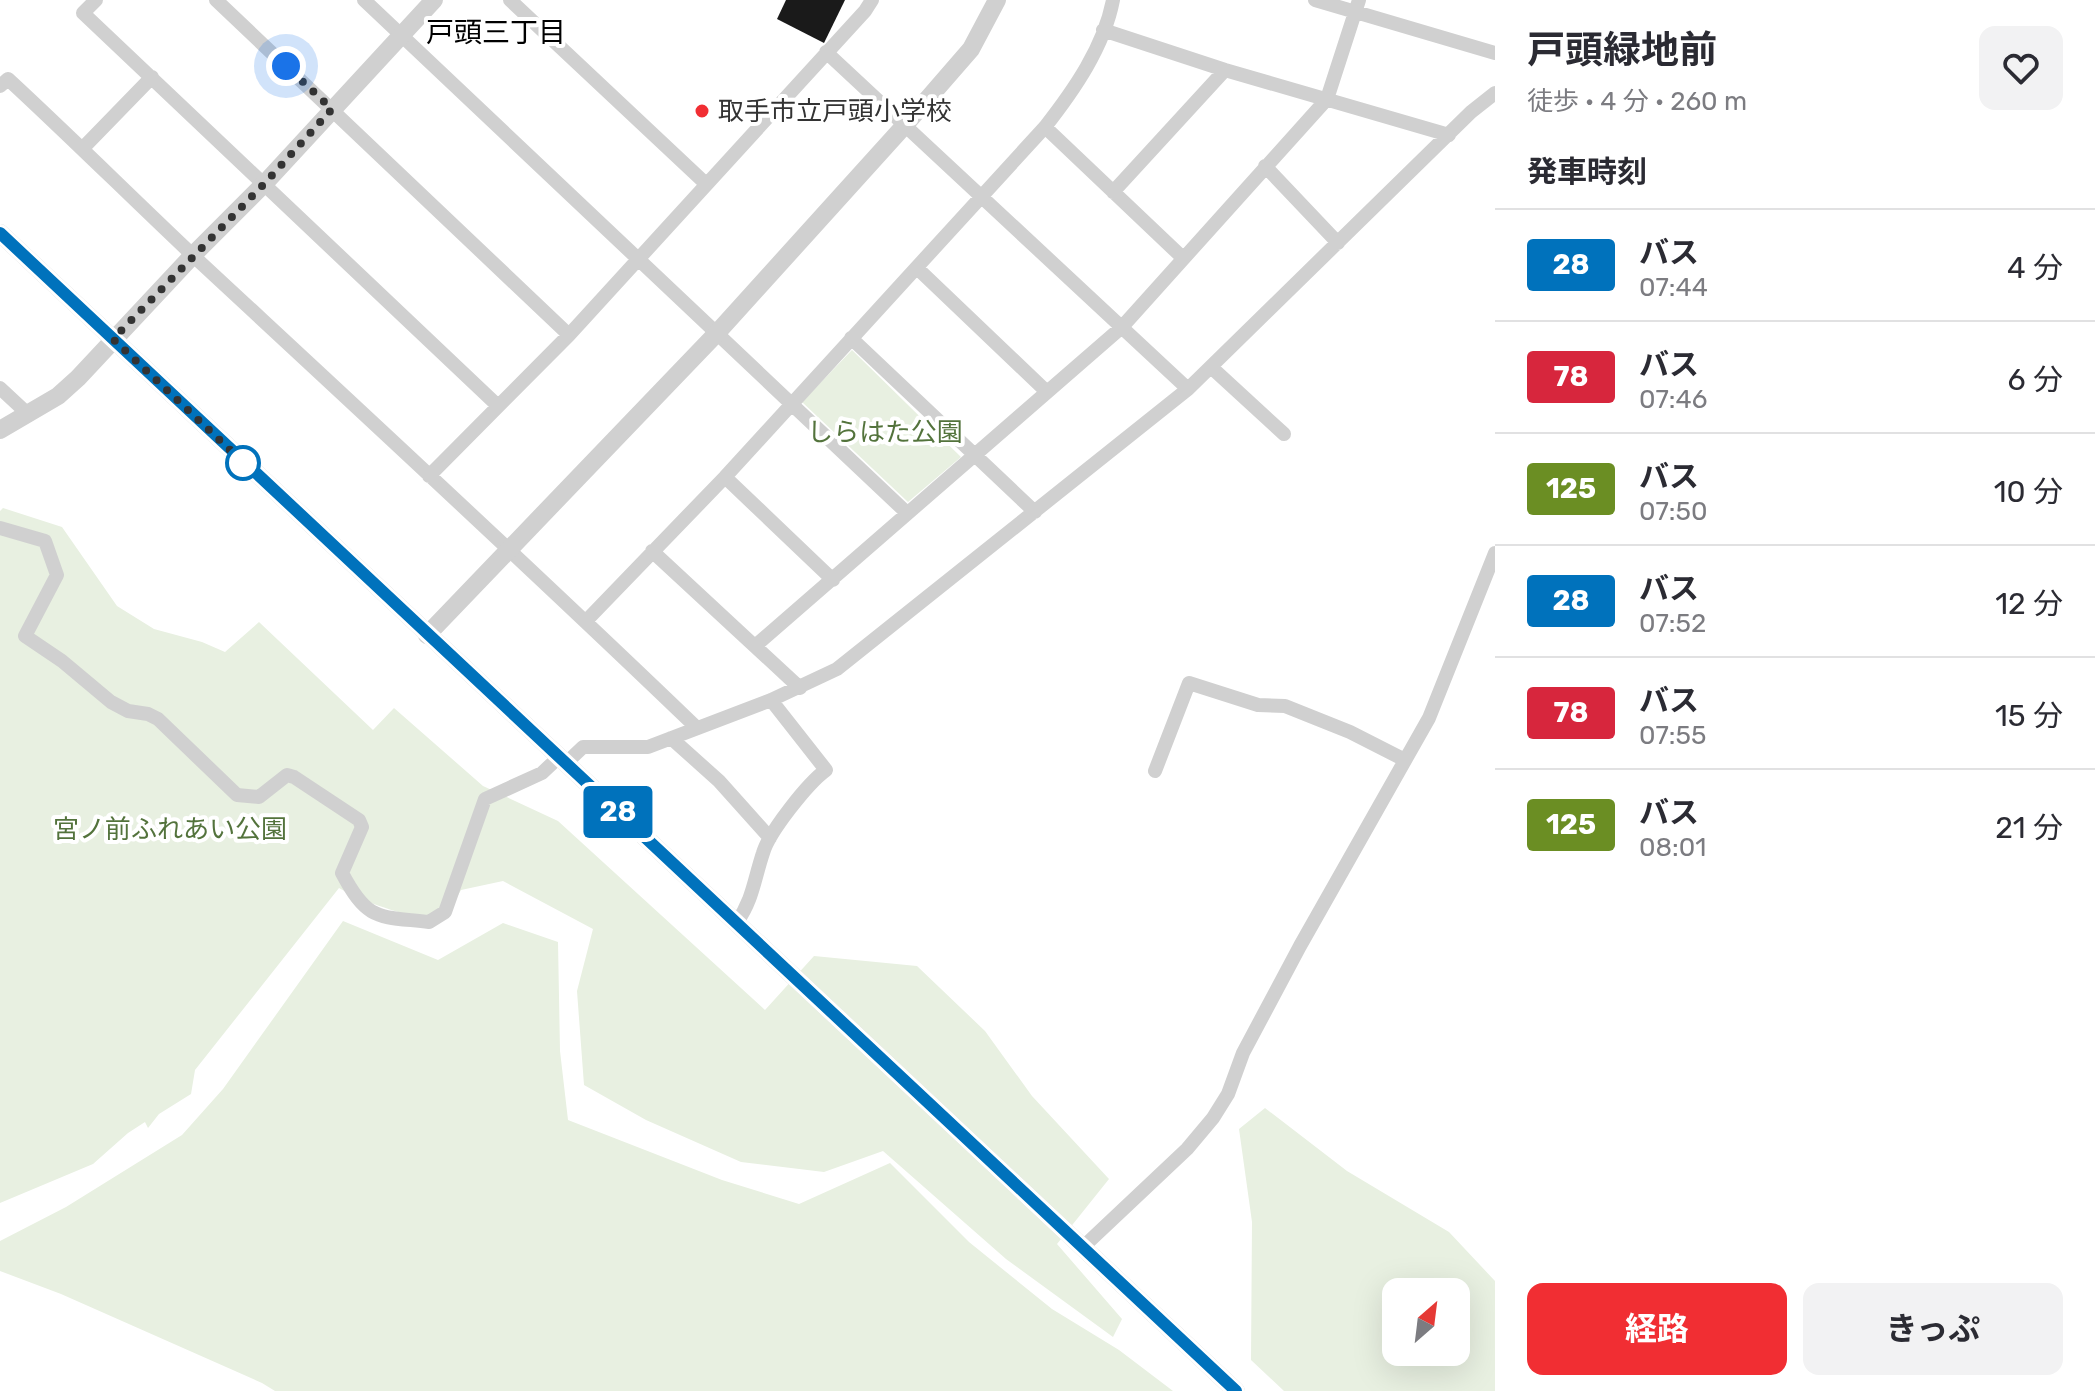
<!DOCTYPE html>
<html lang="ja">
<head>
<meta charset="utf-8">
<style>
	:root { --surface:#fff; --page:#f2f2f3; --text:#2b2b33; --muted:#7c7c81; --line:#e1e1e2; --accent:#f12e33 }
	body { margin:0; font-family:Rubik,"Noto Sans JP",sans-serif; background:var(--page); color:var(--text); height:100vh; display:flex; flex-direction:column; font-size:30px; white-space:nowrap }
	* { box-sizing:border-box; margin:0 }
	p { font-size:26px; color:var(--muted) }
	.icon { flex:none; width:44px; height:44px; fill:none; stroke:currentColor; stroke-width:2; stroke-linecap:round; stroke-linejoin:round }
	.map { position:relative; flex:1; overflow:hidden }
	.panel { display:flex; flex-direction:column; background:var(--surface); width:600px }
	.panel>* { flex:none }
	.badge { padding:0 16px; border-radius:6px; font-size:28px; line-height:52px }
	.needle { width:52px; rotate:28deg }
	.controls { position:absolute; left:1382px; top:1278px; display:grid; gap:16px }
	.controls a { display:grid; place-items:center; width:88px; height:88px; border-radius:16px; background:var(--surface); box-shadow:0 8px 32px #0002; font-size:40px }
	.you { position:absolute; width:40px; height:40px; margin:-20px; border:6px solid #fff; border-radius:50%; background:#1a73e8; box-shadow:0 0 0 12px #1a73e833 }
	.map>.badge { position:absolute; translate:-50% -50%; box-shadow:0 0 0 4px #fff }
	h2 { padding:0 32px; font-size:30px; line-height:72px }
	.round { display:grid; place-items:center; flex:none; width:84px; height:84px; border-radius:16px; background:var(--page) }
	.headline { display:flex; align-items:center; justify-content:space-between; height:136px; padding:0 32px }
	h1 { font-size:38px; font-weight:700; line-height:60px }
	.cta { display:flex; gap:16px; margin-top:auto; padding:16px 32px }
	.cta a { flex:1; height:92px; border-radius:16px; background:var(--accent); color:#fff; font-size:32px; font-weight:700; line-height:92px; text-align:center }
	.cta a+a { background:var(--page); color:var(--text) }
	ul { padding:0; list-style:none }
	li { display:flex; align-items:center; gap:24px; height:112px; padding:0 32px; border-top:2px solid var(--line) }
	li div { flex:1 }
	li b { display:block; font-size:30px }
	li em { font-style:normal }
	li .badge { min-width:88px; font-weight:700; text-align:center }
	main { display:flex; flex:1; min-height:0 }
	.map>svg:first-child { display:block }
	.green { fill:#e8f0e1; fill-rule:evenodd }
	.building { fill:#1a1a1a }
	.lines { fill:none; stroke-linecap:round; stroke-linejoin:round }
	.minor { stroke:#d0d0d0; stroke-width:14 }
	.tertiary { stroke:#d0d0d0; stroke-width:18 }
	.line-casing { stroke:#fff; stroke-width:18 }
	.line { stroke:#0072bc; stroke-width:12 }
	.walk { stroke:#333; stroke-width:8; stroke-dasharray:0 14.4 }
	.poi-dot { fill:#f12e33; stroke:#fff; stroke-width:3 }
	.stop-dot { fill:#fff; stroke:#0072bc; stroke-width:4 }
	.labels { text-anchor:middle; stroke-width:8; stroke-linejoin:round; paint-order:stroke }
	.poi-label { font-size:26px; fill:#333; stroke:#fff; text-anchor:start }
	.park-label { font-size:26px; fill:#53733c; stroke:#fff }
	.neighbourhood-label { font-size:28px; fill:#000; stroke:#fff }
</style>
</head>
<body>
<main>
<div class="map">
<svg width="1495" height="1391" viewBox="0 0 1495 1391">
	<rect width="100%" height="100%" fill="#fff"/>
	<path class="green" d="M852 350 961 457 908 502 802 402Z
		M3 508 62 527 117 606 154 629 202 642 225 652 259 622 373 730 394 708 483 786 558 821 765 1010 814 956 917 966 985 1031 1032 1096 1109 1179 1057 1244 1122 1319 1113 1337 1006 1259 883 1151 824 1172 741 1162 646 1120 584 1085 577 991 593 929 503 881 461 890C454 903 445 913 429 916 411 920 355 898 339 888L195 1070 191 1094 159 1114 148 1128 145 1122 128 1133 93 1164 0 1203V511Z
		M343 921 438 960 503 923 558 942 560 1051 568 1120 722 1180 799 1204 890 1163 969 1242 1052 1309 1119 1350 1173 1391H275L262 1383 61 1294 0 1271V1241L66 1207 182 1135 223 1089Z
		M1265 1108 1347 1171 1449 1232 1495 1281V1391H1284L1251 1360 1252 1222 1239 1129ZM1396 1292H1456V1352H1396Z"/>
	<path class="building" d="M786 0H845L824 43 777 19Z"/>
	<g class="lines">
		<path class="minor" d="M96 0 83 13 497 405
			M216 0 569 335
			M364 0 907 513
			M510 0 705 183
			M1315 0 1495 53
			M1103 30 1225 70 1449 135
			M826 52 1188 389
			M0 86 8 79C73 139 136 202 201 263 367 417 534 571 697 728
			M1045 127 1183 258
			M83 148 152 77
			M1265 166 1338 243
			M1113 192 1225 70
			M917 268 1047 392
			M851 338 1035 512
			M1211 367 1284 434
			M0 388 29 415
			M429 476 569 335 865 11 872 0
			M725 477 833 580
			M0 528 45 541 57 575 25 636 62 661 111 702 128 711 148 714 158 719 237 795 259 797 287 775 294 777 359 820 362 827 342 873C368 922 378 916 429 922L445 912 485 799 542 773 558 758
			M652 551 800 688
			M586 621 725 477 1045 127C1074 90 1104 47 1113 0
			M755 646 1122 327 1327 99 1359 0
			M671 738 719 781 770 838
			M565 764 583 747H648L771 700 837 669 1188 389 1471 112 1495 93
			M1155 771 1189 683 1258 705 1285 706 1350 732 1405 760
			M737 922C753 899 754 880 763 853 769 832 808 783 826 770L771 700
			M1082 1248 1187 1149 1213 1118 1228 1094 1243 1053 1300 946 1429 718 1495 553"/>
		<path class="tertiary" d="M0 233 1236 1391
			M0 430 58 396 78 378 193 255 265 183 434 0
			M427 635 716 334 905 125 971 49 997 0"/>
	</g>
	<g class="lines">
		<g class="line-casing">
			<path id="line" d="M0 233 1236 1391"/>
		</g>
		<use href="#line" class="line"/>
		<path class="walk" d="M243 463 247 466 113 339 265 183 332 109 286 66"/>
	</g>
	<circle class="poi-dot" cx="702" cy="111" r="8"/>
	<circle class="stop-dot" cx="243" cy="463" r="16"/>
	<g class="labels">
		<g class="poi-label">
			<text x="718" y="120">取手市立戸頭小学校</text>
		</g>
		<g class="park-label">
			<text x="885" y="441">しらはた公園</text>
			<text x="170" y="838">宮ノ前ふれあい公園</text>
		</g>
		<g class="neighbourhood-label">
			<text x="496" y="42">戸頭三丁目</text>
		</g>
	</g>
</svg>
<div class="controls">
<a><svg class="needle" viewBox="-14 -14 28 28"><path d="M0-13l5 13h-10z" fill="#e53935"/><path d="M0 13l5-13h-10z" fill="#7c7c81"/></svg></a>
</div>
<div class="you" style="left:286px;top:66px"></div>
<b class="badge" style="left:618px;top:812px;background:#0072bc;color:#fff">28</b>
</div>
<section class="panel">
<div class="headline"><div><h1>戸頭緑地前</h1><p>徒歩 · 4 分 · 260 m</p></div><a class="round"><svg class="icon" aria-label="heart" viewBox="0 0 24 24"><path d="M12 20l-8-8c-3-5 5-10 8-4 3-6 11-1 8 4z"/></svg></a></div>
<h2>発車時刻</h2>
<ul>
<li><span class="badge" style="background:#0072bc;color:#fff">28</span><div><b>バス</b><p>07:44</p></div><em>4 分</em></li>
<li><span class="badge" style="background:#d7263d;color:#fff">78</span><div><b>バス</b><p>07:46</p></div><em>6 分</em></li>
<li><span class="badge" style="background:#6b8e23;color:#fff">125</span><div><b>バス</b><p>07:50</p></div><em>10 分</em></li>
<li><span class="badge" style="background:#0072bc;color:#fff">28</span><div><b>バス</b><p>07:52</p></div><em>12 分</em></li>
<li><span class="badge" style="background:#d7263d;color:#fff">78</span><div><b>バス</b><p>07:55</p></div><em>15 分</em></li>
<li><span class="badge" style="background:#6b8e23;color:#fff">125</span><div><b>バス</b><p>08:01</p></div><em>21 分</em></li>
</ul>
<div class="cta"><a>経路</a><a>きっぷ</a></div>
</section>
</main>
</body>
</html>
